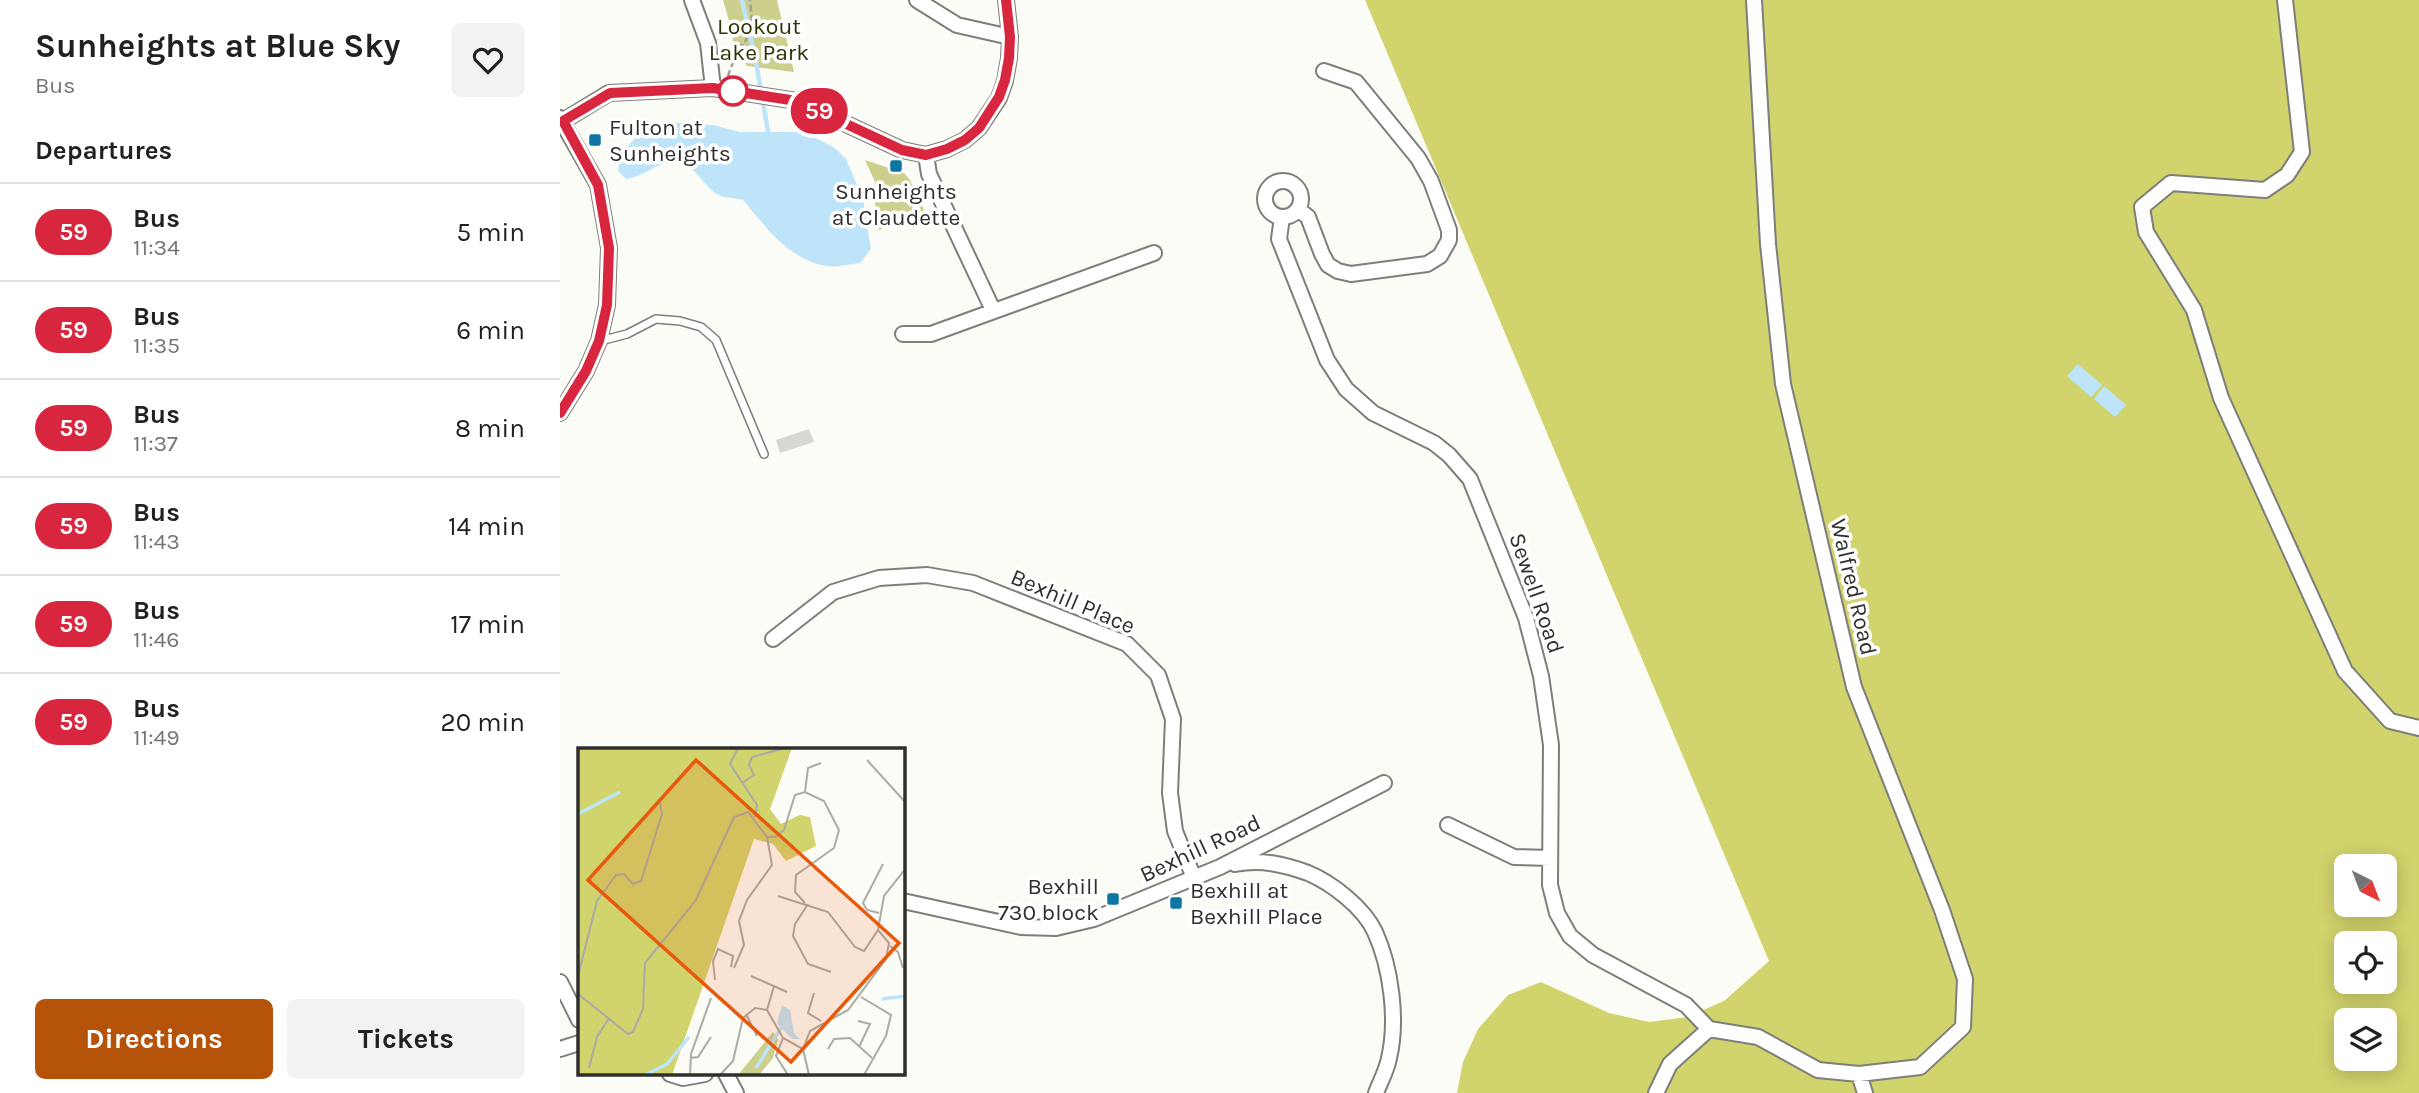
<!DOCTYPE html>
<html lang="en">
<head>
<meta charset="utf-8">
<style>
	:root { --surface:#fff; --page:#f2f2f2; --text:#202124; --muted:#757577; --line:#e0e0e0; --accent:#b45309 }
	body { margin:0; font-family:Karla,sans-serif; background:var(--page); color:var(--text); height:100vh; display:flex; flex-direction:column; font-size:26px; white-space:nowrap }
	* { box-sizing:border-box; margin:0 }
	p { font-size:23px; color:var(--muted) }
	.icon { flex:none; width:38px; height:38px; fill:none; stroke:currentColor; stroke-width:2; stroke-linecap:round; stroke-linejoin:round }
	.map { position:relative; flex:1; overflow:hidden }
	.panel { display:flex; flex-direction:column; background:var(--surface); width:560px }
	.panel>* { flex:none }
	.badge { padding:0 14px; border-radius:23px; font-size:24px; line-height:46px }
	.needle { width:46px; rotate:138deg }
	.fabs { position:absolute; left:1774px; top:854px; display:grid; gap:14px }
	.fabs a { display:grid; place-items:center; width:63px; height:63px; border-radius:10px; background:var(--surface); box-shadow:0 4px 18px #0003; font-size:35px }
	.map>.badge { position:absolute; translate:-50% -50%; box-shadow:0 0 0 4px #fff }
	h2 { padding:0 35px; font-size:26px; line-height:63px }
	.round { display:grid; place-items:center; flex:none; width:74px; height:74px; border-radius:10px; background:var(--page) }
	.headline { display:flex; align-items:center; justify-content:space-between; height:119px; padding:0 35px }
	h1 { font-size:33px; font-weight:700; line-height:52px }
	.cta { display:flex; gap:14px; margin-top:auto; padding:14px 35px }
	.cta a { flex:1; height:80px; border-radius:10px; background:var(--accent); color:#fff; font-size:28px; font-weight:700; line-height:80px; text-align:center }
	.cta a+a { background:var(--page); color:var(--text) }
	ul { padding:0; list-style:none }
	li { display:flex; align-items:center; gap:21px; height:98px; padding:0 35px; border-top:2px solid var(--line) }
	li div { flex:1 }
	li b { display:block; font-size:26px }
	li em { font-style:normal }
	li .badge { min-width:77px; font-weight:700; text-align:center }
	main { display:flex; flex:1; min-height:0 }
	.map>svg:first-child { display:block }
	.green { fill:#cdcf8c }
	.forest { fill:#d1d36c; fill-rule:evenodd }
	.water { fill:#bee4fa }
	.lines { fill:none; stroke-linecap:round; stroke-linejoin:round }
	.stream { stroke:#bee4fa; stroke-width:4.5 }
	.building { fill:#d7d7d3 }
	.lane-casing { stroke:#7e7e7a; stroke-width:10 }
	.street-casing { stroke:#7e7e7a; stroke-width:18 }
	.path { stroke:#9f9f9b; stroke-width:2.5; stroke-dasharray:7 3.5; stroke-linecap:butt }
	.lane { stroke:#fff; stroke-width:7 }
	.street { stroke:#fff; stroke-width:14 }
	.line-casing { stroke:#fff; stroke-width:16 }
	.line { stroke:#d7263d; stroke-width:10 }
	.stop-dot { fill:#fff; stroke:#d7263d; stroke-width:3.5 }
	.poi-dot { fill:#0d75a1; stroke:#fff; stroke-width:2.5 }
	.labels { text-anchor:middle; stroke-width:7; stroke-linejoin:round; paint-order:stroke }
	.park-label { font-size:23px; fill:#303003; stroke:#fff }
	.poi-label { font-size:23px; fill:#2f2f2d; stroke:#fff; text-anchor:start }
	.street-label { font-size:23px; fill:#2f2f2d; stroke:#fff }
	.inset-river { fill:none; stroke:#bee4fa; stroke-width:3.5 }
	.inset-road { fill:none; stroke:#aaaaa6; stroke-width:2 }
	.view { fill:#e8590c; fill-opacity:0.15; stroke:#e8590c; stroke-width:3.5 }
	.inset-edge { fill:none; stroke:#2f2f2d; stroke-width:3.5 }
</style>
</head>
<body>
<main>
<section class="panel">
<div class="headline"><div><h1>Sunheights at Blue Sky</h1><p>Bus</p></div><a class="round"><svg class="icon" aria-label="heart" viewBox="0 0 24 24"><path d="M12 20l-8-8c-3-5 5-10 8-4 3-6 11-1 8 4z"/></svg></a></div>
<h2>Departures</h2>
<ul>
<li><span class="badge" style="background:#d7263d;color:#fff">59</span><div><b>Bus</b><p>11:34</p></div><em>5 min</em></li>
<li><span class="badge" style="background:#d7263d;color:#fff">59</span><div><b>Bus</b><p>11:35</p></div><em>6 min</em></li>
<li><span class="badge" style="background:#d7263d;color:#fff">59</span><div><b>Bus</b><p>11:37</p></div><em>8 min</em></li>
<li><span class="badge" style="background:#d7263d;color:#fff">59</span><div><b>Bus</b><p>11:43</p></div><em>14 min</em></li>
<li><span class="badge" style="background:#d7263d;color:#fff">59</span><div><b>Bus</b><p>11:46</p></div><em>17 min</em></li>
<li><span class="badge" style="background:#d7263d;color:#fff">59</span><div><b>Bus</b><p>11:49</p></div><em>20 min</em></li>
</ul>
<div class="cta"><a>Directions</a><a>Tickets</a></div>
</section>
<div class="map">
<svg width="1859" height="1093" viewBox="0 0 1859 1093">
	<rect width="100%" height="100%" fill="#fcfcf7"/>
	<path class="green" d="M163 0H217L234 72 187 66 174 52 172 31Z
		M305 160 344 173 350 180 365 212 319 230 314 197 315 182Z"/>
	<path class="forest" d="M805 0H1859V1093H897L903 1062 918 1029 948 995 981 982 1049 1013 1089 1022 1127 1017 1164 1001 1209 961ZM1787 866H1825V905H1787ZM1787 943H1825V982H1787ZM1787 1020H1825V1059H1787Z"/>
	<path class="water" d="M123 123 153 125 180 132H236L252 136 275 148 286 159 303 199 311 249 300 263C289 264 277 268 267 266 230 261 205 226 183 200 176 198 167 198 161 196 144 189 136 165 118 162 100 160 84 177 66 179L58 171C60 155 74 134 90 128 100 123 112 123 123 123Z
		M1518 364 1542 385 1531 397 1507 376Z
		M1544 386 1566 405 1555 417 1534 399Z"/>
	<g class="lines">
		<path class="stream" d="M182 0 195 57 208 131"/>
	</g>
	<path class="building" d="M249 429 254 442 220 453 216 440Z"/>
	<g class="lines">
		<g class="lane-casing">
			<path id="lane" d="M40 341 67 334 96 319 120 321 141 327 156 340 204 454"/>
		</g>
		<g class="street-casing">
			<path id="street" d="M132 0 148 43 153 88
				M357 0 397 25 450 37
				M1725 0 1742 152 1727 175 1705 190 1611 183 1582 207 1586 232 1634 310 1661 398 1785 671 1830 721 1859 728
				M0 118 38 185 49 248 47 305 39 341 26 371 0 413
				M3 121 49 93 153 88 237 101 342 150 366 155 387 149 405 140 419 128 439 98 445 81 449 58 450 37 446 0
				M366 155 369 174 433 310
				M705 199a18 18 0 1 1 36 0a18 18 0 1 1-36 0Z
				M738 209 748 217 762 254 768 265 778 271 791 274 867 264 880 256 889 240V230L871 181 858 158 796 82 764 71
				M722 217 719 239 767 360 786 389 813 413 874 443 889 455 910 479 966 618 981 676 991 745 990 885 997 913 1010 936 1033 955 1126 1005 1149 1029
				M343 334H371L594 253
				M213 639 273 592 319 578 367 575 413 583 567 644 598 675 613 719 610 793 615 831 634 878
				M888 825 954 857 990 858
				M675 864C701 859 723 864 748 873 772 883 804 908 815 932 831 967 838 1020 829 1058 827 1070 820 1082 816 1093
				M343 901 461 927 496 928 534 919 660 867 824 783
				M0 982 19 1020
				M0 1049 19 1043
				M110 1074 123 1078 145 1074
				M166 1074 176 1093
				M1299 1074 1305 1093
				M1096 1093 1110 1064 1149 1029 1198 1037 1258 1070 1299 1074 1360 1067 1403 1027 1405 979 1382 910 1294 687 1223 384 1208 244 1194 0"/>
		</g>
		<path class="path" d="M168 77C170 66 178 56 178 46L184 45C187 38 190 24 192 21L190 0"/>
		<use href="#lane" class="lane"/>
		<use href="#street" class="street"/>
	</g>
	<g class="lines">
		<g class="line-casing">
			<path id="line" d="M0 413 26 371 39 341 47 305 49 248 38 185 3 121 50 93 153 88 237 101 342 150 366 155 387 149 405 140 419 128 439 97 445 80 449 58 450 37 446 0"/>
		</g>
		<use href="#line" class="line"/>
	</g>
	<circle class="stop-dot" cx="173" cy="91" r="14"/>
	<g class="poi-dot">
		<rect x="28" y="133" width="14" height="14" rx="3.5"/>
		<rect x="329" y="159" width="14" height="14" rx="3.5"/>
		<rect x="546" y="892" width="14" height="14" rx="3.5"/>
		<rect x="609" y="896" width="14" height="14" rx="3.5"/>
	</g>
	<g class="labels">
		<g class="park-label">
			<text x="199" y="34">Lookout<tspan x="199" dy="26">Lake Park</tspan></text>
		</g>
		<g class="poi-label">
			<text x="49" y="135">Fulton at<tspan x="49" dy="26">Sunheights</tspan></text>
			<text x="336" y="199" text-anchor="middle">Sunheights<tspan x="336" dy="26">at Claudette</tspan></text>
			<text x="539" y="894" text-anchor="end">Bexhill<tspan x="539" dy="26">730 block</tspan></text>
			<text x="630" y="898">Bexhill at<tspan x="630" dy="26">Bexhill Place</tspan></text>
		</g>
		<g class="street-label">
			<text transform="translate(1294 587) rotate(77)" y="8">Walfred Road</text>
			<text transform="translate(977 593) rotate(71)" y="8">Sewell Road</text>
			<text transform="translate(513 601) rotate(23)" y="8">Bexhill Place</text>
			<text transform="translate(640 848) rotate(-25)" y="8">Bexhill Road</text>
		</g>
	</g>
	<g transform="translate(18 748)">
		<rect width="327" height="327" fill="#fcfcf7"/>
		<path d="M195 284 200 292 195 310 181 327H160Z" fill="#cdcf8c"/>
		<path d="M0 0H214L192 61 203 76 222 67 232 69 238 98 208 113 195 96 176 91 94 327H0Z" fill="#d1d36c"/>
		<path d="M204 257 212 262 216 285 222 291H214L199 275Z" fill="#bee4fa"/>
		<path class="inset-river" d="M0 66 42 44M304 251 328 248M178 320 203 280M67 327 89 316 111 289"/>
		<path class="inset-road" d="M160 0 152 16 179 57 177 69M289 12 328 55M164 35 176 27 171 17 174 9 204 1M227 44 230 20 243 15M200 148 250 164 277 199 286 203 300 182 306 148 328 120M230 156 217 176 215 188 230 216 253 224M301 165 289 162 285 155 305 116M312 198 320 204 325 220M156 220 166 197 161 173 169 152 194 117 189 89M0 228 19 153 38 127 46 126 55 136 63 133 84 66 81 51M173 228 209 244M137 232 135 213 140 201 155 208 153 219M236 245 230 265 243 273M0 246 50 286 55 284 65 261 67 215 118 152 156 69 170 64 189 89H197L206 82 217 47 227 44 246 53 261 82 256 100 218 127 217 144 227 155M283 249 313 267 308 288 286 327M189 262 196 238M168 266 179 288M280 273 292 276 281 299M205 290 198 308 210 327M250 301 256 291 272 290 294 310M112 310 120 309 133 289M11 320 19 289 31 270M112 327 113 306 133 250M142 327 155 313 165 270 177 260 189 262 205 290 225 301M231 327 225 301 232 283 270 262 308 211 311 195 300 182"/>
		<path class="view" d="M118 12 321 195 213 314 10 132Z"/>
		<rect width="327" height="327" class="inset-edge"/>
	</g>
</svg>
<div class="fabs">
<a><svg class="needle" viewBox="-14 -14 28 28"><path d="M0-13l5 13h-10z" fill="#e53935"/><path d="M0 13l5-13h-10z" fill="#757577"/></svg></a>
<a><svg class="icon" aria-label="locate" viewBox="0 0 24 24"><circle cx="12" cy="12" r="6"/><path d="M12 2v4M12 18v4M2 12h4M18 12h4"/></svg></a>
<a><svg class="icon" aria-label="layers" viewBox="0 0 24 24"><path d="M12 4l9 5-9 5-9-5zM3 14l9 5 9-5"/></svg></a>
</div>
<b class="badge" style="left:259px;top:111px;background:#d7263d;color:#fff">59</b>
</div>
</main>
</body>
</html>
